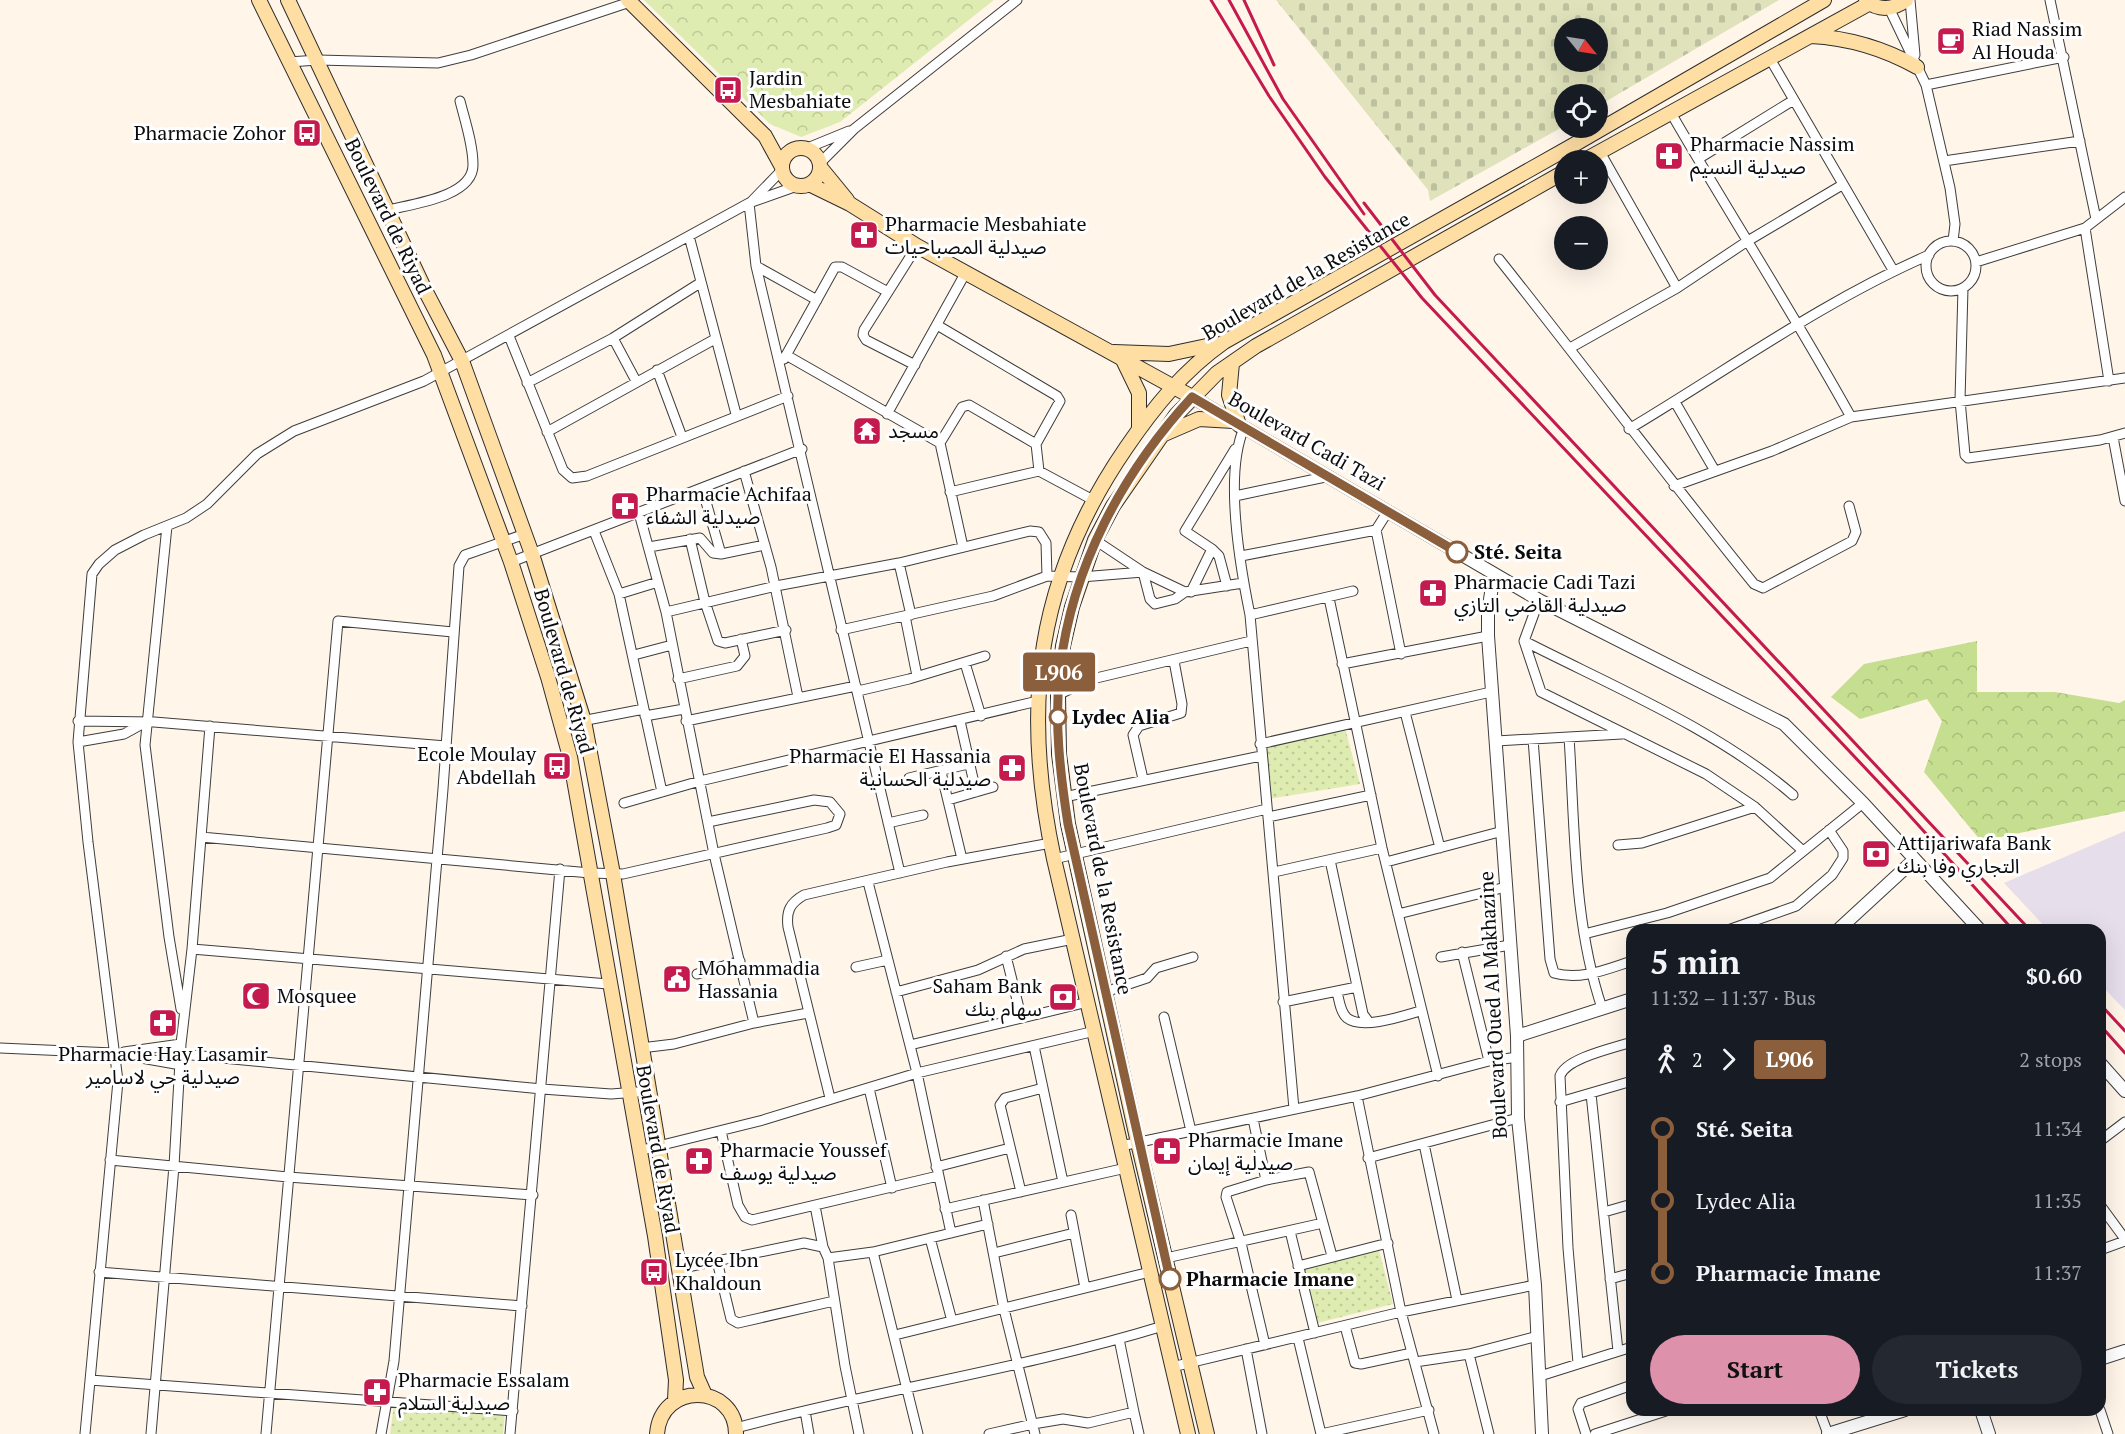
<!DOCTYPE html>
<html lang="en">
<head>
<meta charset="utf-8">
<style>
	:root { --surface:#171b24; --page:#242831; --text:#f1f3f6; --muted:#9ea1a6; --accent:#dd91aa }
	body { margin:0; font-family:"PT Serif","Noto Sans Arabic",serif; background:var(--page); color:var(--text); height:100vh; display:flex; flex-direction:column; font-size:22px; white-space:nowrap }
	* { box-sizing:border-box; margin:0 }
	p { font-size:20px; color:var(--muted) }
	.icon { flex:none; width:33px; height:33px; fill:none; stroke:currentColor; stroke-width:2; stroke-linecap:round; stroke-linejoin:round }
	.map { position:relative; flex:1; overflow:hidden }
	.drawer { position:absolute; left:1626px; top:924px; width:480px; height:492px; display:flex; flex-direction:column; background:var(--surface); border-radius:18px; box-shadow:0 6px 24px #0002 }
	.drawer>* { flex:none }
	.badge { padding:0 12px; border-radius:4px; font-size:21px; line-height:39px }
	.needle { width:39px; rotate:120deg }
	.buttons { position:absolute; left:1554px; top:18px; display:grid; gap:12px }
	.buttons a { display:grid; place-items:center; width:54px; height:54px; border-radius:50%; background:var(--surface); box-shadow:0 6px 24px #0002; font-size:30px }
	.map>.badge { position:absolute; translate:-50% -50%; box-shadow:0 0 0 3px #fff }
	.legs { display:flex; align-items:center; gap:9px; height:66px; padding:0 24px; font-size:20px }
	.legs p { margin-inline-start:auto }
	.headline { display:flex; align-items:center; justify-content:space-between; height:102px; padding:0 24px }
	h1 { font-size:33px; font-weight:700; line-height:45px }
	.primary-button { display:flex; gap:12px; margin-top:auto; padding:12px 24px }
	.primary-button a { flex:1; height:69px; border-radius:36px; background:var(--accent); color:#111; font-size:24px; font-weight:700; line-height:69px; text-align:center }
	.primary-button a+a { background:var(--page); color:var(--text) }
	ul { padding:0 24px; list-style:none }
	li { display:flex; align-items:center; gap:21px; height:72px; font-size:22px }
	li i { display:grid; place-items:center; width:9px; height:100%; margin:0 8px; background:currentColor }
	li i::after { content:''; width:15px; height:15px; margin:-8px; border:4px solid; border-radius:50%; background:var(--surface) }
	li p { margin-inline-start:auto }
	li:first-child i { background:linear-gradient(#0000 50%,currentColor 0) }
	li:last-child i { background:linear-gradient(currentColor 50%,#0000 0) }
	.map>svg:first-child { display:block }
	.industrial { fill:#e6deeb }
	.grass { fill:url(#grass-dots) }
	.forest { fill:url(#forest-crowns) }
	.cemetery { fill:url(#cemetery-stones); fill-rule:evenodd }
	.park { fill:url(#park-crowns) }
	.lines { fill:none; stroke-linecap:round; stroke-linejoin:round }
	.minor-casing { stroke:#3e3e3e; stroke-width:11 }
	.tertiary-casing { stroke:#3e3e3e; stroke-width:14 }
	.secondary-casing { stroke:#2d2d2d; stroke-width:16 }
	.minor { stroke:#fff; stroke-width:9 }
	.tertiary { stroke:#fff; stroke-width:12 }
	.secondary { stroke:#ffdea4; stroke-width:14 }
	.rail { stroke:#c41a4d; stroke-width:3 }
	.line-1-casing { stroke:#fff; stroke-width:14 }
	.line-1 { stroke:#8b5e3c; stroke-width:9 }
	.stop-1-dot { fill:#fff; stroke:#8b5e3c; stroke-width:3 }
	.labels { text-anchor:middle; stroke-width:6; stroke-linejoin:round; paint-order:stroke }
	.poi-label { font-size:20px; fill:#0b0b0b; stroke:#fff; text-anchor:start }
	.street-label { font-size:20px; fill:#0b0b0b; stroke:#fff }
	.stop-label { font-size:20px; font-weight:bold; fill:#0b0b0b; stroke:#fff; text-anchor:start }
</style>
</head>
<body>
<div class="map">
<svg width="2125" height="1434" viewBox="0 0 2125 1434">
	<defs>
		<pattern id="grass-dots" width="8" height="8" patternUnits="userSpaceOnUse" patternTransform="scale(1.5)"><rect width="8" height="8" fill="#deecb1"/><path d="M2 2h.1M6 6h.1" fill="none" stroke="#bdc997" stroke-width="1.8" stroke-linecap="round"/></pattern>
		<pattern id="forest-crowns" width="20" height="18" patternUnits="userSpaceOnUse" patternTransform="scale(1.5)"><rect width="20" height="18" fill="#c6de8f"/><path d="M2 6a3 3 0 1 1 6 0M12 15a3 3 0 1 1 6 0" fill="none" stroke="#a9bd7a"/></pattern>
		<pattern id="cemetery-stones" width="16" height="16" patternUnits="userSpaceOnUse" patternTransform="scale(1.5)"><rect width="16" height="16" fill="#dfe2ba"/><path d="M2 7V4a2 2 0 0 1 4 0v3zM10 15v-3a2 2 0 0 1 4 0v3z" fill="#bec19f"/></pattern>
		<pattern id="park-crowns" width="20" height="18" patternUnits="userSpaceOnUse" patternTransform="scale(1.5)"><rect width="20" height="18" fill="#deecb1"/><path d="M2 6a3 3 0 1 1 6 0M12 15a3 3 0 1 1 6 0" fill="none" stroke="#bdc997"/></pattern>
	</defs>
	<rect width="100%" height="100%" fill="#fff5e9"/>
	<path class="industrial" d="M2125 831V1010L2100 984V930H2048L2004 883Z"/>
	<path class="grass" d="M1345 728 1360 784 1269 799 1264 744Z
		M1379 1250 1393 1304 1317 1323 1303 1269Z
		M394 1405 505 1414 503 1434H390Z"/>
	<path class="forest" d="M1977 641V692H2055L2119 703 2125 700V811L1981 841 1924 772 1942 721 1927 699 1860 719 1831 697 1864 664Z"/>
	<path class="cemetery" d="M1276 0H1779L1598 106V94H1564V126L1430 201 1428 190ZM1564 28H1598V62H1564Z"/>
	<path class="park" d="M644 0H994L840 122 801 137 770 124Z"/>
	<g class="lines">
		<g class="minor-casing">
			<path id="minor" d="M1910 0 1915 55
				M2050 0 2096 219
				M1889 8 1926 85 1950 188 1955 224 1953 241
				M1769 57 1893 270
				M289 62 318 60 438 63 471 55 630 2
				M1926 85 2064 57
				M1671 113C1730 215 1794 314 1851 417
				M805 149 849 131
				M1600 152 1677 288
				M1698 159 1792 101
				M1944 161 2080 141
				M819 164 854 129 1017 0
				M751 202 782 170
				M749 203 756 266 900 873
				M388 210C412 204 473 197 473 165 473 144 465 121 460 101
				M2085 228 2109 381
				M689 236 736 414
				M1926 266a25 25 0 1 1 50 0a25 25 0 1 1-50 0Z
				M1499 259C1585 367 1667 477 1754 584L1763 588 1852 541 1856 532 1849 506
				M1976 262 2085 228 2125 197
				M756 266 817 300
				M1963 288 1960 400 1965 455 1968 458 2100 440 2125 433
				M937 325 1057 396 1060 401 1036 444 1039 471
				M509 336 563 470 572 478 587 476 788 396
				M613 338 636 381
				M1570 348 1677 288 1746 242 1842 185
				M786 355 940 443
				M784 359 835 267H842L888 292
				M915 365 866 340 863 335 864 330 917 246
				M657 370 682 437
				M527 383 613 338 700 283
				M1675 402 1715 471
				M887 414 966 272
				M1244 428C1224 474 1240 566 1250 615L1294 1109
				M1629 429C1728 370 1823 301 1929 255
				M547 432 715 339
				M2113 437 2125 501
				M744 471 771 567 798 697
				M1674 486 1772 451 1851 417 2125 378
				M702 488 721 554
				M950 492 1039 471 1093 500
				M1235 496 1330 476
				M639 513 666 612 714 854 754 1023
				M167 526 145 745 169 937 181 1009
				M1376 530 1401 654
				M594 531 619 594 662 792
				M690 539 705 602 718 641 725 643 786 630
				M1095 540 1143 572 1185 592 1243 583
				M649 547 700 538 713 553 721 554 765 545
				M963 547 940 443 962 407 969 405 1036 444
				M1212 549 1219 556 1227 586
				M1241 556 1376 530 1388 511
				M511 562 802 449
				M899 563 911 615
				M1143 572 1150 599 1155 604 1175 599 1185 592
				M1191 592 1212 549 1185 531 1235 449
				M619 594 658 582
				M1329 598 1382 848 1438 1076
				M1539 600 1524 641 1541 692 1706 774 1755 807 1803 851
				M666 612 776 586 899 563 1030 531 1039 532 1046 543 1047 576
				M1250 615 1353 591
				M905 616 917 676
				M841 630 993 596 1047 576 1081 577 1143 572
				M1524 641C1612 686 1718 730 1793 795
				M634 655 672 645
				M965 663 981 716
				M1342 664 1488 636
				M678 679 737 666 745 656 741 639
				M858 691 909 679 985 656
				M1058 695 1088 680 1251 641
				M1405 712 1440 848
				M645 716 684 709
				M78 721 154 722 446 746
				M686 721 856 686
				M960 721 976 792
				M561 725 644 709
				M1569 737C1575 827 1573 922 1602 1008
				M1533 739 1550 959 1554 973C1580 981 1607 969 1632 961
				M1496 741 1622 734
				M78 742 124 734 144 723
				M1260 744 1491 692
				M941 772 962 859
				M909 778 968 764
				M1143 779 1133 735 1139 726 1181 713 1182 704 1174 661
				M1064 797 1261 756
				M948 800 993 787
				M624 803 700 781 1038 701
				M1268 817 1371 795
				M888 823 923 815
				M201 837 590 873 623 874 827 828 836 825 840 814 830 802 814 800 708 822
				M1618 845 1642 843 1755 807
				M1054 859 1267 809
				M1330 860 1363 1014 1368 1021
				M1386 862 1503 831
				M1274 872 1382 848
				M868 882 917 1073 951 1233
				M1398 914 1506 887
				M1728 930 1796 906 1832 875 1843 858V851L1829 830
				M1584 934 1667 913 1770 878 1863 803
				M192 949 608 984
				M1462 952 1489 1061
				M1006 956 1021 1016
				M1441 957 1510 945
				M856 967 888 960
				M697 974 740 961
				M896 992 978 970 1024 949 1073 939
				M1105 992 1147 978 1156 968 1193 957
				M1337 992C1339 999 1340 1012 1347 1018 1362 1030 1403 1016 1420 1011
				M1283 1002 1357 987
				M1164 1017 1191 1131
				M910 1045 1088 1002
				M1034 1046 1063 1182
				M0 1048 113 1053 181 1065
				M641 1048 674 1044 754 1023 808 1013
				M124 1052 181 1044
				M181 1054 542 1089 611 1094 650 1091
				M869 1088 892 1188
				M1591 1094 1618 1351
				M1357 1096 1401 1312 1434 1434
				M830 1098 788 927C786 911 790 903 804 895L947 862 1051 843
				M1560 1102 1632 1081
				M1253 1119 1266 1180
				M721 1131 738 1205 745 1217 752 1220 938 1176
				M2100 1141 2125 1122
				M1424 1144 1457 1300
				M1121 1146 1357 1096 1489 1061 1518 1057
				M638 1151 763 1120 917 1073 1095 1031
				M1368 1158 1518 1118
				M110 1160 288 1177 533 1195
				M936 1167 1010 1148
				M1021 1192 1000 1105 1005 1098 1043 1088
				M983 1200 1004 1309 1035 1434
				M2100 1205 2125 1239
				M815 1206 823 1247
				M945 1209 1126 1168
				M1604 1212 1632 1204
				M1071 1215 1085 1288
				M1290 1231 1315 1333
				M930 1238 952 1321
				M2100 1250 2125 1241
				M873 1252 918 1434
				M994 1253 1074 1233
				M828 1258 873 1252 988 1224
				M1166 1258 1323 1223
				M717 1261 731 1319 738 1323 834 1301
				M1298 1266 1388 1243
				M678 1269 804 1243 823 1247 828 1258 845 1366 859 1434
				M99 1272 522 1306
				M1610 1279 1632 1273
				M1345 1326 1355 1363 1361 1364 1412 1353
				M895 1335 1150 1272
				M1298 1338 1321 1434
				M1265 1345 1241 1243 1226 1197 1227 1192 1266 1180 1309 1172 1332 1256
				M1246 1349 1262 1434
				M1469 1354 1489 1434
				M1415 1362 1469 1354 1538 1336
				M1578 1363 1568 1248 1560 1076C1566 1058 1614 1048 1632 1042
				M1172 1367 1401 1312 1535 1285
				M1540 1376 1632 1347
				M90 1380 513 1411
				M1819 1410 1828 1434
				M2100 1410 2108 1434
				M805 1411 809 1434
				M1134 1412 1139 1434
				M736 1428C877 1390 1023 1369 1163 1326
				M85 1434 118 1081 88 842 78 742 92 574 99 564 115 550 144 535 186 518 207 504 257 454 294 431 424 381 749 203 797 186
				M151 1434 174 1166 181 1044 192 949 210 726
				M266 1434 338 621 453 632
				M381 1434 394 1361 443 789 459 566 465 555 525 534
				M510 1434 560 869
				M989 1434 1033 1424 1063 1419 1088 1423 1134 1412 1119 1339
				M1321 1434 1429 1410
				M1586 1434 1578 1409 1581 1403 1632 1385
				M1595 1434 1669 1410"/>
		</g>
		<g class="tertiary-casing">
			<path id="tertiary" d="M1192 397 1539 600 1784 724 1863 803 1980 930
				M1494 574 1488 612V636L1517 1036 1518 1118 1535 1285 1542 1434
				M1838 930 1914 860
				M1517 1036 1632 999
				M2100 1063 2125 1091
				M2100 1359 2125 1351
				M1981 1410 1989 1434
				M1828 1434 1905 1410"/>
		</g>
		<g class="secondary-casing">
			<path id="secondary" d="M259 0 434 355 511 562 548 677 570 757 655 1236 676 1380 675 1400
				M288 0 425 290 462 361 532 554 584 721 613 874 697 1377 705 1395
				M628 0 765 136 782 167
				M1866 0C1878 11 1893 10 1906 0
				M1811 36C1849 38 1883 48 1917 67
				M782 167a19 19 0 1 1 38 0a19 19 0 1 1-38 0Z
				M1585 160 1870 3
				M820 167 847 200
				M809 184 850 204 917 246 1192 397
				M1114 352 1169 354 1216 344
				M1123 360 1139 393V429
				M1232 363 1229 395 1239 425
				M1162 435 1199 419 1233 421
				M657 1434C661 1381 736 1383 736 1434
				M1188 1434 1054 859C1021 706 1036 579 1126 448 1154 407 1183 371 1224 342L1577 143 1824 0
				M1207 1434 1138 1143 1068 824 1059 754 1058 695 1063 646 1072 607 1095 540 1113 506 1176 415 1217 373 1256 346 1564 172"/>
		</g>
		<use href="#minor" class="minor"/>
		<use href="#tertiary" class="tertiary"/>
		<use href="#secondary" class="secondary"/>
		<path class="rail" d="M1211 0 1269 96 1325 177 1422 298 1901 806 2013 930
			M1229 0 1283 99 1364 214
			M1244 0 1274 65
			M1364 203 1435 295 2030 930
			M2100 1004 2125 1031
			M2100 1025 2125 1053"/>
	</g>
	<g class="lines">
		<g class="line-1-casing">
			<path id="line-1" d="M1170 1279 1068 824C1060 773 1054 721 1060 669 1072 566 1123 472 1192 397L1457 552"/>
		</g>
		<use href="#line-1" class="line-1"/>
	</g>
	<defs>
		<g id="cafe-square" transform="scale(1.5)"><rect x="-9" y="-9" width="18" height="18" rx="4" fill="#c41a4d" stroke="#fff"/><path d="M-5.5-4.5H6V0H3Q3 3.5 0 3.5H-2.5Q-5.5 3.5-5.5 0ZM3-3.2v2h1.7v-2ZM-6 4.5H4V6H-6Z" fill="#fff"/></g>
		<g id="bus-square" transform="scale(1.5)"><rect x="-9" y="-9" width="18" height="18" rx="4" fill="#c41a4d" stroke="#fff"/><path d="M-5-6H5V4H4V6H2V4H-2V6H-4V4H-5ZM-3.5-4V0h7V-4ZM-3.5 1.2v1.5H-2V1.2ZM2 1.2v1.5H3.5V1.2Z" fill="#fff"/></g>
		<g id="pharmacy-square" transform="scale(1.5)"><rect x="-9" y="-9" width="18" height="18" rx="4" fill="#c41a4d" stroke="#fff"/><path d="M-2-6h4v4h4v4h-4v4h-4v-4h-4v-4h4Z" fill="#fff"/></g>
		<g id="temple-square" transform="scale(1.5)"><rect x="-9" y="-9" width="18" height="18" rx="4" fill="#c41a4d" stroke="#fff"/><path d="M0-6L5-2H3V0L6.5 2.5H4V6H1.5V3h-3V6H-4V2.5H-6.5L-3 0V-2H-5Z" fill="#fff"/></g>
		<g id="bank-square" transform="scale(1.5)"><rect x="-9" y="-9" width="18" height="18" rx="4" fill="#c41a4d" stroke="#fff"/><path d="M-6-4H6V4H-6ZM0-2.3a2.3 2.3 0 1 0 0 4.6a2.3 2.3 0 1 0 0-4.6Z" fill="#fff"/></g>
		<g id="civic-square" transform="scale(1.5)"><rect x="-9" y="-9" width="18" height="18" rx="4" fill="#c41a4d" stroke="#fff"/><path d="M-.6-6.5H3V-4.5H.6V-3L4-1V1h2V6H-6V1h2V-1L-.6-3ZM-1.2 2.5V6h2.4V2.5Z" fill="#fff"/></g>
		<g id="mosque-square" transform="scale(1.5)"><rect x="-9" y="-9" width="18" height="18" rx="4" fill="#c41a4d" stroke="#fff"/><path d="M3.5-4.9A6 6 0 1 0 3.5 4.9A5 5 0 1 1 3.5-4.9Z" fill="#fff"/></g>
	</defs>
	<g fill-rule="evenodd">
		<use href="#cafe-square" x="1951" y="41"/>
		<use href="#bus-square" x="728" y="90"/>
		<use href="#bus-square" x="307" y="133"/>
		<use href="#pharmacy-square" x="1669" y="156"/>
		<use href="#pharmacy-square" x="864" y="235"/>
		<use href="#temple-square" x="867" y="431"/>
		<use href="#pharmacy-square" x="625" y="506"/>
		<use href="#pharmacy-square" x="1433" y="593"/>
		<use href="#bus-square" x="557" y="766"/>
		<use href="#pharmacy-square" x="1012" y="768"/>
		<use href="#bank-square" x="1876" y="854"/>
		<use href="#civic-square" x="677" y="979"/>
		<use href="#mosque-square" x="256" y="996"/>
		<use href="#bank-square" x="1063" y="997"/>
		<use href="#pharmacy-square" x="163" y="1023"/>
		<use href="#pharmacy-square" x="1167" y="1151"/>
		<use href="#pharmacy-square" x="699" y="1161"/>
		<use href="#bus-square" x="654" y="1272"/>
		<use href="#pharmacy-square" x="377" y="1392"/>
	</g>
	<g class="stop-1-dot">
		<circle cx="1457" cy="552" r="10"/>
		<circle cx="1058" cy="717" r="8"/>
		<circle cx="1170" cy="1279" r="10"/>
	</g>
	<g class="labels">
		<g class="poi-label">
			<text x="1972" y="36">Riad Nassim<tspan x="1972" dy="23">Al Houda</tspan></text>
			<text x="749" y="85">Jardin<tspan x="749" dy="23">Mesbahiate</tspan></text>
			<text x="286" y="140" text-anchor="end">Pharmacie Zohor</text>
			<text x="1690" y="151">Pharmacie Nassim<tspan x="1690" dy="23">صيدلية النسيم</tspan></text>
			<text x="885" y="231">Pharmacie Mesbahiate<tspan x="885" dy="23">صيدلية المصباحيات</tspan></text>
			<text x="888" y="438">مسجد</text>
			<text x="646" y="501">Pharmacie Achifaa<tspan x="646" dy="23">صيدلية الشفاء</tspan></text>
			<text x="1454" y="589">Pharmacie Cadi Tazi<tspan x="1454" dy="23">صيدلية القاضي التازي</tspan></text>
			<text x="536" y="761" text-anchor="end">Ecole Moulay<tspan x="536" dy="23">Abdellah</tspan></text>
			<text x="991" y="763" text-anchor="end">Pharmacie El Hassania<tspan x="991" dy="23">صيدلية الحسانية</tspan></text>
			<text x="1897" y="850">Attijariwafa Bank<tspan x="1897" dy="23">التجاري وفا بنك</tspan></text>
			<text x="698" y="975">Mohammadia<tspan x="698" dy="23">Hassania</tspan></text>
			<text x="1042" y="993" text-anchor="end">Saham Bank<tspan x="1042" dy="23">سهام بنك</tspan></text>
			<text x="277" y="1003">Mosquee</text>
			<text x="163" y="1061" text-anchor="middle">Pharmacie Hay Lasamir<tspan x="163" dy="23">صيدلية حي لاسامير</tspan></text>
			<text x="1188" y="1147">Pharmacie Imane<tspan x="1188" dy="23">صيدلية إيمان</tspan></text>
			<text x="720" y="1157">Pharmacie Youssef<tspan x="720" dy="23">صيدلية يوسف</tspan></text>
			<text x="675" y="1267">Lycée Ibn<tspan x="675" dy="23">Khaldoun</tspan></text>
			<text x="398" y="1387">Pharmacie Essalam<tspan x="398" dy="23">صيدلية السلام</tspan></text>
		</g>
		<g class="street-label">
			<text transform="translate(388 216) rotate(64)" y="7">Boulevard de Riyad</text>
			<text transform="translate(1306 276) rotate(-30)" y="7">Boulevard de la Resistance</text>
			<text transform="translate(1307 441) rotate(30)" y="7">Boulevard Cadi Tazi</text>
			<text transform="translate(564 671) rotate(74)" y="7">Boulevard de Riyad</text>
			<text transform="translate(1103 879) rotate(79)" y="7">Boulevard de la Resistance</text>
			<text transform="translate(1493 1005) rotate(-93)" y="7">Boulevard Oued Al Makhazine</text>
			<text transform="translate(658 1149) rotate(80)" y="7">Boulevard de Riyad</text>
		</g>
		<g class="stop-label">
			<text x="1474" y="559">Sté. Seita</text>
			<text x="1072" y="724">Lydec Alia</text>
			<text x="1186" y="1286">Pharmacie Imane</text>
		</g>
	</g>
</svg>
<div class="buttons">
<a><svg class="needle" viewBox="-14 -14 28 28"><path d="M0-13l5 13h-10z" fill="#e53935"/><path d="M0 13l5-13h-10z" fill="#9ea1a6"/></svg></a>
<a><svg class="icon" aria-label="locate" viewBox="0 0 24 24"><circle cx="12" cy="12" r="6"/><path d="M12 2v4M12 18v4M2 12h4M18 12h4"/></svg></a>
<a>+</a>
<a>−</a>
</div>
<b class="badge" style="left:1059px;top:672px;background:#8b5e3c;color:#fff">L906</b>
<section class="drawer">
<div class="headline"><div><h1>5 min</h1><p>11:32 – 11:37 · Bus</p></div><b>$0.60</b></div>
<div class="legs"><svg class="icon" aria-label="walk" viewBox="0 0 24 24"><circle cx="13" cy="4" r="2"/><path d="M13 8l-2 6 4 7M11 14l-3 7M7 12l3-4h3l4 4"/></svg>2<svg class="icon" aria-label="forward" viewBox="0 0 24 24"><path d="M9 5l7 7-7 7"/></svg><b class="badge" style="background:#8b5e3c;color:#fff">L906</b><p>2 stops</p></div>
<ul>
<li><i style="color:#8b5e3c"></i><b>Sté. Seita</b><p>11:34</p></li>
<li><i style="color:#8b5e3c"></i><span>Lydec Alia</span><p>11:35</p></li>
<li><i style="color:#8b5e3c"></i><b>Pharmacie Imane</b><p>11:37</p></li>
</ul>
<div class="primary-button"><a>Start</a><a>Tickets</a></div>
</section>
</div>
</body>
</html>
